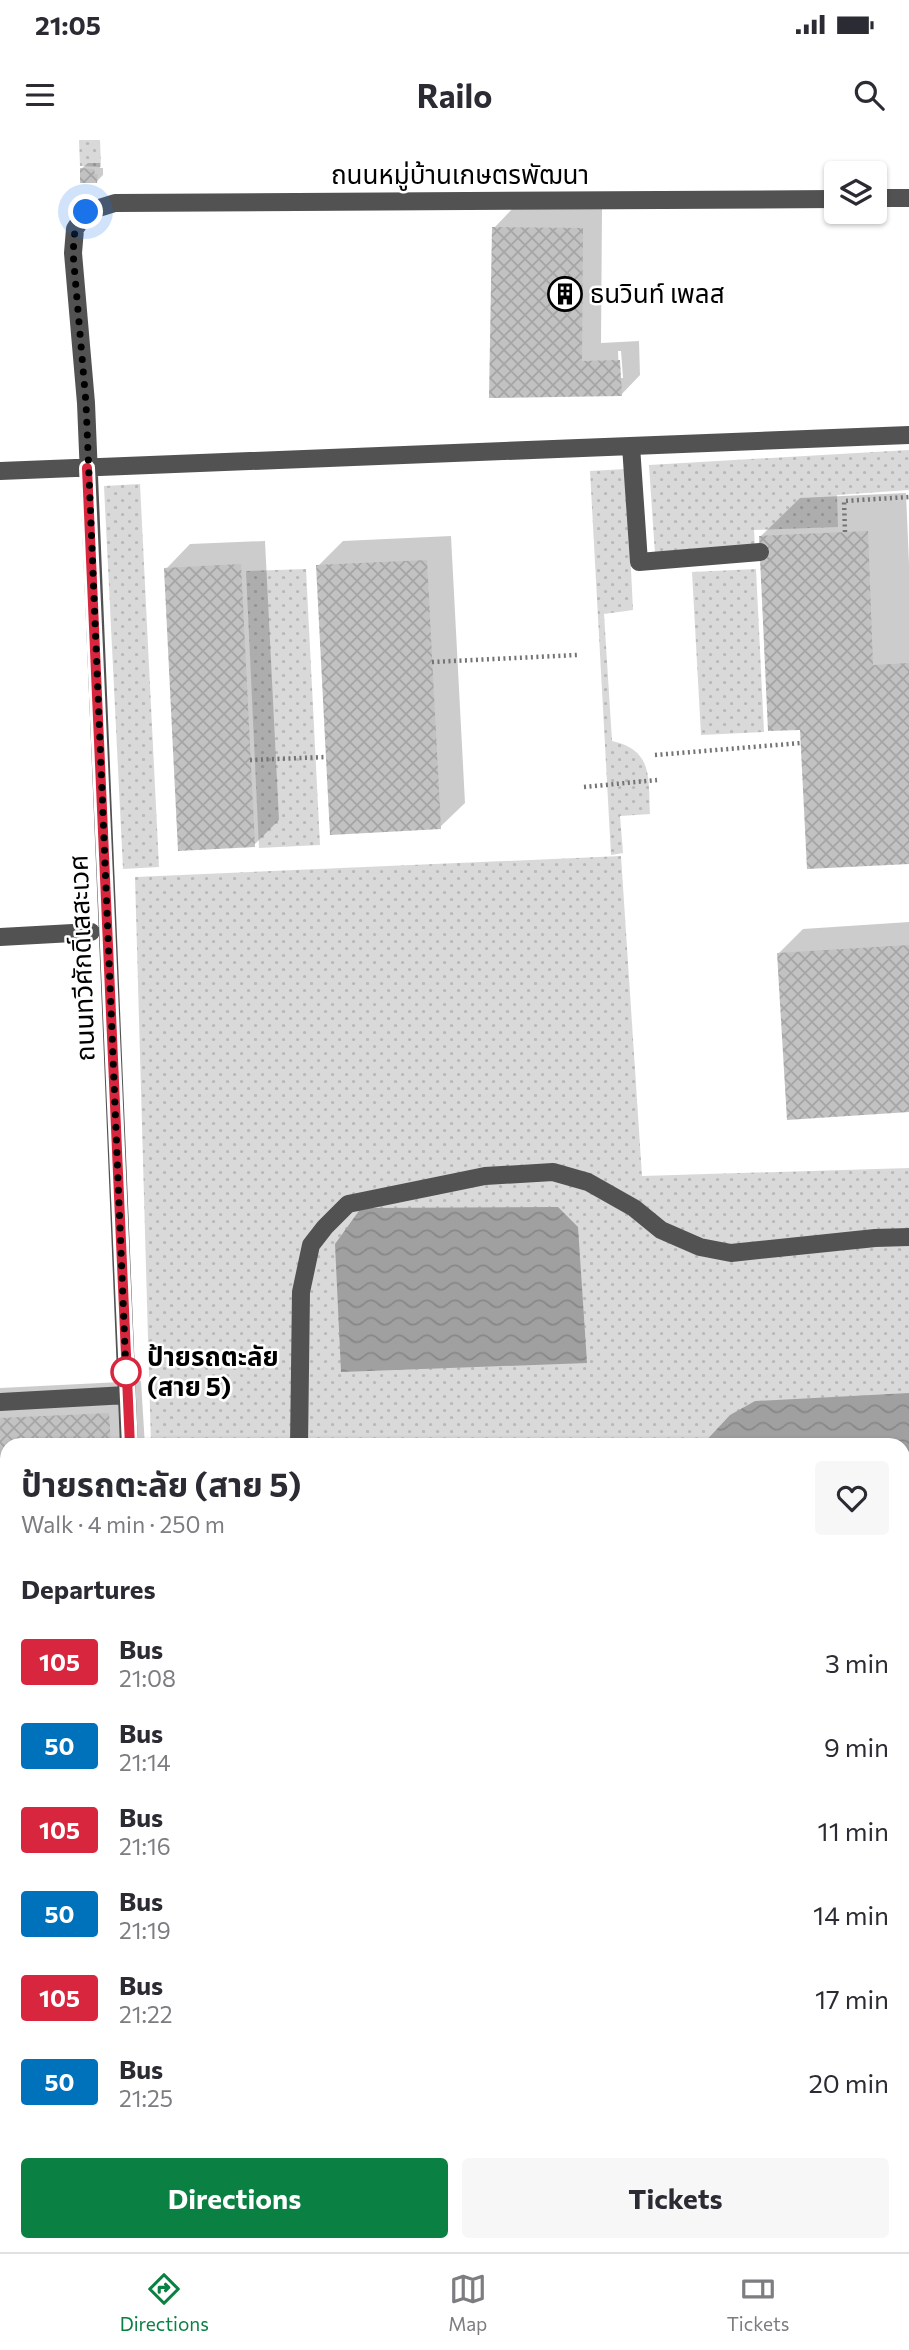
<!DOCTYPE html>
<html lang="en">
<head>
<meta charset="utf-8">
<style>
	:root { --surface:#fff; --page:#f7f7f7; --text:#2b2b33; --muted:#7c7c81; --line:#e1e1e2; --accent:#0b8043 }
	body { margin:0; font-family:Commissioner,"Noto Sans Thai",sans-serif; background:var(--page); color:var(--text); height:100vh; display:flex; flex-direction:column; font-size:26px; white-space:nowrap }
	* { box-sizing:border-box; margin:0 }
	p { font-size:23px; color:var(--muted) }
	.icon { flex:none; width:38px; height:38px; fill:none; stroke:currentColor; stroke-width:2; stroke-linecap:round; stroke-linejoin:round }
	.map { position:relative; flex:1; overflow:hidden }
	.sheet { position:absolute; left:0px; top:1298px; width:910px; height:814px; display:flex; flex-direction:column; background:var(--surface); border-radius:21px 21px 0 0; box-shadow:0 2px 5px #0004 }
	.sheet>* { flex:none }
	.badge { padding:0 14px; border-radius:5px; font-size:24px; line-height:46px }
	.buttons { position:absolute; left:824px; top:21px; display:grid; gap:14px }
	.buttons a { display:grid; place-items:center; width:63px; height:63px; border-radius:7px; background:var(--surface); box-shadow:0 2px 5px #0004; font-size:35px }
	.you { position:absolute; width:35px; height:35px; margin:-18px; border:5px solid #fff; border-radius:50%; background:#1a73e8; box-shadow:0 0 0 10px #1a73e833 }
	.map>.badge { position:absolute; translate:-50% -50%; box-shadow:0 0 0 4px #fff }
	h2 { padding:0 21px; font-size:26px; line-height:63px }
	.round { display:grid; place-items:center; flex:none; width:74px; height:74px; border-radius:7px; background:var(--page) }
	.overview { display:flex; align-items:center; justify-content:space-between; height:119px; padding:0 21px }
	h1 { font-size:33px; font-weight:700; line-height:52px }
	.cta { display:flex; gap:14px; margin-top:auto; padding:14px 21px }
	.cta a { flex:1; height:80px; border-radius:7px; background:var(--accent); color:#fff; font-size:28px; font-weight:700; line-height:80px; text-align:center }
	.cta a+a { background:var(--page); color:var(--text) }
	ul { padding:0; list-style:none }
	li { display:flex; align-items:center; gap:21px; height:84px; padding:0 21px }
	li div { flex:1 }
	li b { display:block; font-size:26px }
	li em { font-style:normal }
	li .badge { min-width:77px; font-weight:700; text-align:center }
	.status { display:flex; justify-content:space-between; align-items:center; height:49px; padding:0 35px; background:var(--surface); direction:ltr }
	.status svg { height:19px; fill:currentColor }
	header { display:flex; justify-content:space-between; align-items:center; height:91px; padding:0 21px; background:var(--surface); font-size:32px; font-weight:700 }
	.tab-bar { display:flex; justify-content:space-around; align-items:center; height:98px; border-top:2px solid var(--line); background:var(--surface); font-size:19px; color:var(--muted) }
	.tab-bar a { display:grid; justify-items:center; gap:4px }
	.tab-bar .active { color:var(--accent) }
	.map>svg:first-child { display:block }
	.green { fill:url(#green-dots) }
	.water { fill:url(#water-waves) }
	.shadow { fill:#0003; fill-rule:evenodd }
	.building { fill:url(#building-cross-hatch) }
	.lines { fill:none; stroke-linecap:round; stroke-linejoin:round }
	.path { stroke:#747474; stroke-width:4.5; stroke-dasharray:2 3.5; stroke-linecap:butt }
	.minor { stroke:#525252; stroke-width:18 }
	.line-casing { stroke:#fff; stroke-width:16 }
	.line { stroke:#d7263d; stroke-width:10 }
	.walk { stroke:#000; stroke-width:7; stroke-dasharray:0 12.6 }
	.stop-dot { fill:#fff; stroke:#d7263d; stroke-width:3.5 }
	.labels { text-anchor:middle; stroke-width:5; stroke-linejoin:round; paint-order:stroke }
	.street-label { font-size:26px; fill:#000; stroke:#fff }
	.poi-label { font-size:26px; fill:#000; stroke:#fff; text-anchor:start }
	.stop-label { font-size:26px; font-weight:bold; fill:#000; stroke:#fff; text-anchor:start }
</style>
</head>
<body>
<div class="status"><b>21:05</b><svg viewBox="0 0 49 12"><path d="M0 12V9h3v3zM5 12V6h3v6zM10 12V3h3v9zM15 12V0h3v12zM26 1h20v11H26zM47 4h2v5h-2z"/></svg></div>
<header><svg class="icon" aria-label="menu" viewBox="0 0 24 24"><path d="M4 6h16M4 12h16M4 18h16"/></svg>Railo<svg class="icon" aria-label="search" viewBox="0 0 24 24"><circle cx="10" cy="10" r="6"/><path d="M15 15l6 6"/></svg></header>
<div class="map">
<svg width="909" height="2112" viewBox="0 0 909 2112">
	<defs>
		<pattern id="green-dots" width="8" height="8" patternUnits="userSpaceOnUse" patternTransform="scale(1.75)"><rect width="8" height="8" fill="#d9d9d9"/><path d="M2 2h.1M6 6h.1" fill="none" stroke="#b8b8b8" stroke-width="1.8" stroke-linecap="round"/></pattern>
		<pattern id="water-waves" width="16" height="10" patternUnits="userSpaceOnUse" patternTransform="scale(1.75)"><rect width="16" height="10" fill="#a0a0a0"/><path d="M0 5q4-4 8 0t8 0" fill="none" stroke="#888"/></pattern>
		<pattern id="building-cross-hatch" width="8" height="8" patternUnits="userSpaceOnUse" patternTransform="scale(1.75)"><rect width="8" height="8" fill="#c2c2c2"/><path d="M0 0l8 8M0 8l8-8" fill="none" stroke="#a5a5a5"/></pattern>
	</defs>
	<rect width="100%" height="100%" fill="#fff"/>
	<path class="green" d="M79 0H100L101 27 80 26Z
		M909 310V350L837 355 838 387 754 390 755 408 655 414 649 325Z
		M626 329 633 470 604 474 612 601C654 610 648 639 650 674L620 676 623 713 611 715 590 331Z
		M140 344 159 727 123 729 104 346Z
		M306 429 320 705 259 708 246 431Z
		M756 429 764 592 701 595 692 432Z
		M621 716 642 1036 909 1028V1718H903V1306L151 1305 135 737Z"/>
	<path class="water" d="M558 1067 578 1087 587 1223 341 1232 335 1104 361 1068Z
		M909 1253V1385H903V1306L702 1305 730 1275 755 1261Z"/>
	<path class="shadow" d="M88 23H100V28H103V35L97 41 81 29Z
		M513 68 602 69 601 203 639 201 640 235 621 255 491 256 494 88ZM618 211H621L623 238H619Z
		M906 353 909 424V722L802 588 761 396 800 358Z
		M451 396 465 663 440 687 318 426 343 401Z
		M265 401 279 680 254 705 166 429 190 404Z
		M909 782V970L778 814 803 789Z
		M141 1241 145 1306H7V1394H0V1248Z"/>
	<path class="building" d="M80 28 94 29 95 34H98L97 43H80Z
		M492 87 583 88 582 221 620 220 622 256 489 258Z
		M868 391 873 525 909 523V724L807 729 800 590 768 591 759 396Z
		M427 420 441 689 330 695 316 425Z
		M241 424 255 707 178 711 164 428Z
		M909 805V972L787 980 777 813Z
		M109 1273 111 1306H7V1395L0 1396V1278Z"/>
	<g class="lines">
		<path class="path" d="M845 392 844 361 909 357
			M432 522 577 515
			M655 615 801 603
			M250 620 326 617
			M584 647 657 640"/>
		<path class="minor" d="M875 58H909
			M631 306 639 422 760 412
			M0 331 909 295
			M0 797 91 792
			M0 1262 127 1255
			M129 1306 86 263 73 113 75 89 86 72 115 63 836 59
			M299 1306 301 1152 311 1105 325 1087 348 1064 485 1036 553 1032 588 1042 634 1068 661 1090 700 1107 731 1113 875 1098 909 1097
			M903 1406H909
			M0 1428H7
			M903 1591 909 1590
			M518 2112V2105
			M733 2112 734 2105"/>
	</g>
	<g class="lines">
		<g class="line-casing">
			<path id="line" d="M87 328 130 1306"/>
		</g>
		<use href="#line" class="line"/>
		<path class="walk" d="M86 72 75 89 73 113 86 263 126 1232"/>
	</g>
	<defs>
		<g id="building-ring" transform="scale(1.75)"><circle r="9.5" fill="#fff" stroke="#000" stroke-width="1.5"/><path d="M-4-6H4V6H1V3H-1V6H-4ZM-2.5-4.3h1.7v1.8h-1.7ZM.8-4.3h1.7v1.8H.8ZM-2.5-1h1.7V.8h-1.7ZM.8-1h1.7V.8H.8Z" fill="#000"/></g>
	</defs>
	<g fill-rule="evenodd">
		<use href="#building-ring" x="565" y="154"/>
	</g>
	<circle class="stop-dot" cx="126" cy="1232" r="14"/>
	<g class="labels">
		<g class="street-label">
			<text x="460" y="44">ถนนหมู่บ้านเกษตรพัฒนา</text>
			<text transform="translate(82 818) rotate(-92)" y="9">ถนนทวีศักดิ์เสสะเวศ</text>
		</g>
		<g class="poi-label">
			<text x="590" y="163">ธนวินท์ เพลส</text>
		</g>
		<g class="stop-label">
			<text x="147" y="1226">ป้ายรถตะลัย<tspan x="147" dy="30">(สาย 5)</tspan></text>
		</g>
	</g>
</svg>
<div class="buttons">
<a><svg class="icon" aria-label="layers" viewBox="0 0 24 24"><path d="M12 4l9 5-9 5-9-5zM3 14l9 5 9-5"/></svg></a>
</div>
<div class="you" style="left:86px;top:72px"></div>
<section class="sheet">
<div class="overview"><div><h1>ป้ายรถตะลัย (สาย 5)</h1><p>Walk · 4 min · 250 m</p></div><a class="round"><svg class="icon" aria-label="heart" viewBox="0 0 24 24"><path d="M12 20l-8-8c-3-5 5-10 8-4 3-6 11-1 8 4z"/></svg></a></div>
<h2>Departures</h2>
<ul>
<li><span class="badge" style="background:#d7263d;color:#fff">105</span><div><b>Bus</b><p>21:08</p></div><em>3 min</em></li>
<li><span class="badge" style="background:#0072bc;color:#fff">50</span><div><b>Bus</b><p>21:14</p></div><em>9 min</em></li>
<li><span class="badge" style="background:#d7263d;color:#fff">105</span><div><b>Bus</b><p>21:16</p></div><em>11 min</em></li>
<li><span class="badge" style="background:#0072bc;color:#fff">50</span><div><b>Bus</b><p>21:19</p></div><em>14 min</em></li>
<li><span class="badge" style="background:#d7263d;color:#fff">105</span><div><b>Bus</b><p>21:22</p></div><em>17 min</em></li>
<li><span class="badge" style="background:#0072bc;color:#fff">50</span><div><b>Bus</b><p>21:25</p></div><em>20 min</em></li>
</ul>
<div class="cta"><a>Directions</a><a>Tickets</a></div>
</section>
</div>
<nav class="tab-bar">
<a class="active"><svg class="icon" aria-label="directions" viewBox="0 0 24 24"><path d="M12 3l9 9-9 9-9-9zM9 14v-3h6M13 9l2 2-2 2"/></svg>Directions</a>
<a><svg class="icon" aria-label="map" viewBox="0 0 24 24"><path d="M3 6l6-2 6 2 6-2v14l-6 2-6-2-6 2zM9 4v14M15 6v14"/></svg>Map</a>
<a><svg class="icon" aria-label="tickets" viewBox="0 0 24 24"><path d="M3 7h18v10H3zM15 7v10"/></svg>Tickets</a>
</nav>
</body>
</html>
